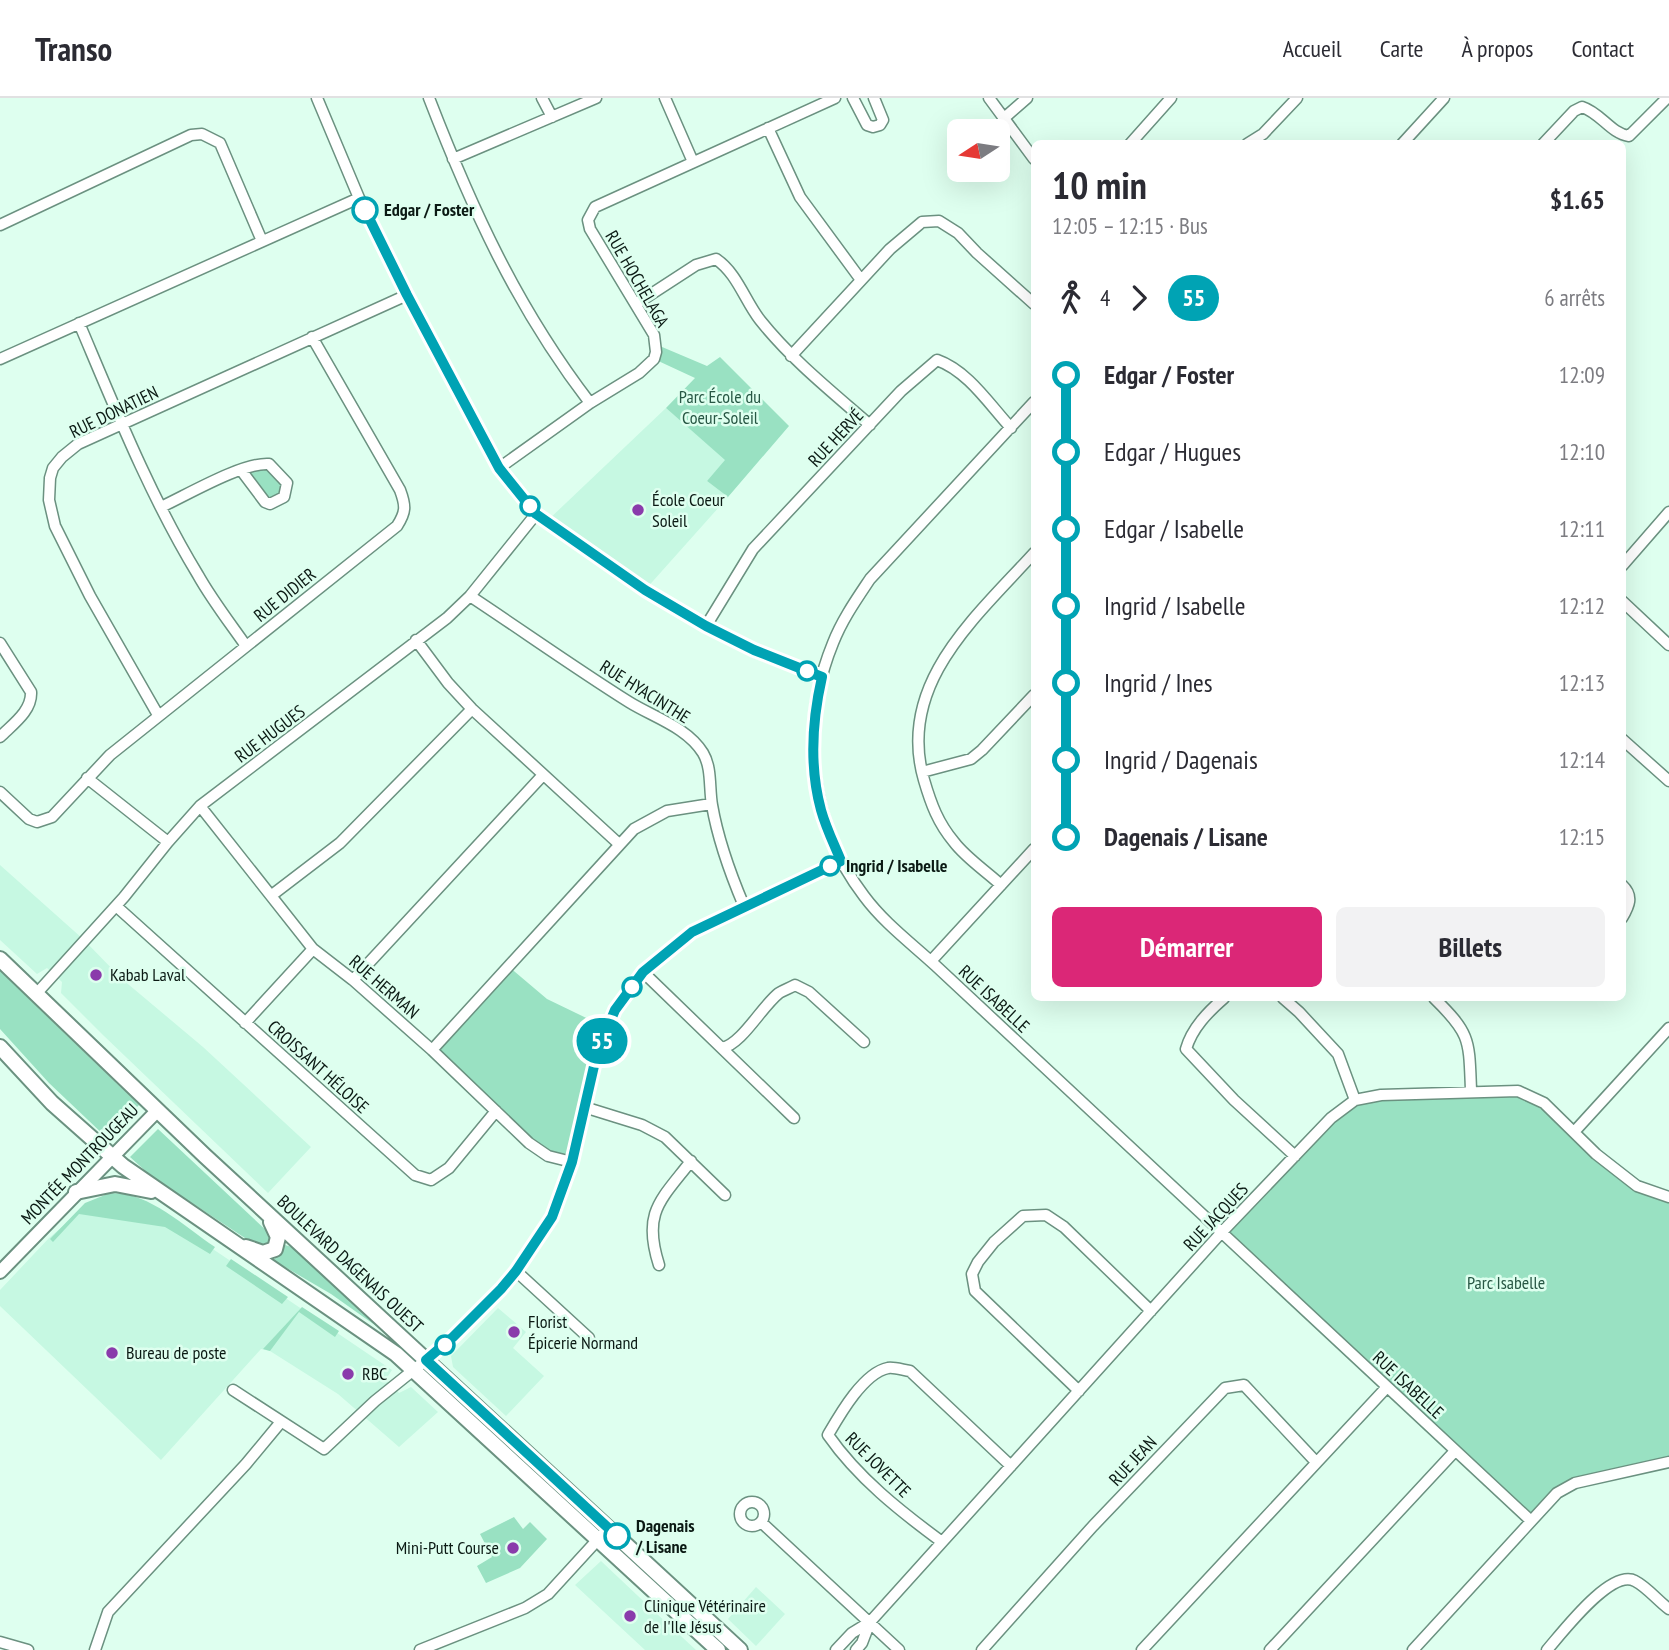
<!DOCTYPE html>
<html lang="fr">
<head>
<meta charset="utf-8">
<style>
	:root { --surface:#fff; --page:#f2f2f3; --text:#2b2b33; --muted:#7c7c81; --line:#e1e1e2; --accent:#db2777 }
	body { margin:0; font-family:"PT Sans Narrow",sans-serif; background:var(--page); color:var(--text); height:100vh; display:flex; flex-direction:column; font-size:26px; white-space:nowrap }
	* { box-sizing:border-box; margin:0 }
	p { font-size:23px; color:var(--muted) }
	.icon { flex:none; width:38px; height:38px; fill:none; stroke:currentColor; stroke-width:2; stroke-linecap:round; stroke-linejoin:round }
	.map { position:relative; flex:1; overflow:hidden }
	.sheet { position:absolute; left:1031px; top:42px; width:595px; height:861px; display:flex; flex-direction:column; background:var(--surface); border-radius:10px; box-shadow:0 7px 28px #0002 }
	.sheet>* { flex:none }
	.badge { padding:0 14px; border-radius:23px; font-size:24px; line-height:46px }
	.needle { width:46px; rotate:258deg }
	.tools { position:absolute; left:947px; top:21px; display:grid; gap:14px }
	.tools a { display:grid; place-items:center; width:63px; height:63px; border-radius:10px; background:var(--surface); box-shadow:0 7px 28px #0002; font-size:35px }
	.map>.badge { position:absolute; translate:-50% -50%; box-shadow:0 0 0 4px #fff }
	.legs { display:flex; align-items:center; gap:10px; height:77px; padding:0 21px; font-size:23px }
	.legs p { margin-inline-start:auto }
	.head { display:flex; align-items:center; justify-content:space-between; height:119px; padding:0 21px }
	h1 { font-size:38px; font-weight:700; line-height:52px }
	.button { display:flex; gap:14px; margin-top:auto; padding:14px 21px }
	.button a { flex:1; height:80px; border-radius:10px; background:var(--accent); color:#fff; font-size:28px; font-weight:700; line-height:80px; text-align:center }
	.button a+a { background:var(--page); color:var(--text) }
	ul { padding:0 21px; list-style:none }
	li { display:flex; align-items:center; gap:24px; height:77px; font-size:26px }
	li i { display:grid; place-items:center; width:10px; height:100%; margin:0 9px; background:currentColor }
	li i::after { content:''; width:18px; height:18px; margin:-9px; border:5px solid; border-radius:50%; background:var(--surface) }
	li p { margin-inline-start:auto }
	li:first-child i { background:linear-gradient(#0000 50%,currentColor 0) }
	li:last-child i { background:linear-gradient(currentColor 50%,#0000 0) }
	header { display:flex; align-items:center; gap:42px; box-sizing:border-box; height:98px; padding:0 35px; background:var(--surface); border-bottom:2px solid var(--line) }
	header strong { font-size:33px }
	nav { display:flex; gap:38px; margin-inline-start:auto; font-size:24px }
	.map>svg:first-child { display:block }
	.built { fill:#c6f8e2 }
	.green { fill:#99e1c2 }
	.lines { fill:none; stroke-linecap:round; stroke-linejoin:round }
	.minor-casing { stroke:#6b9180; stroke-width:13 }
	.tertiary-casing { stroke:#6b9180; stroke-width:16 }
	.secondary-casing { stroke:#6b9180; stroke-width:18 }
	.minor { stroke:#fff; stroke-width:10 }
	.tertiary { stroke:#fff; stroke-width:12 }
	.secondary { stroke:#fff; stroke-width:14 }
	.line-1-casing { stroke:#fff; stroke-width:16 }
	.line-1 { stroke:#00a3b4; stroke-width:10 }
	.stop-1-dot { fill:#fff; stroke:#00a3b4; stroke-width:3.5 }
	.poi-dot { fill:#8a3bab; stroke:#deffef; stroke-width:2.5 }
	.labels { text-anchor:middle; stroke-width:5; stroke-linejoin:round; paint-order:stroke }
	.stop-label { font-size:18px; font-weight:bold; fill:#0b1a14; stroke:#deffef; text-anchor:start }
	.street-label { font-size:18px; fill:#0b1a14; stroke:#deffef }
	.park-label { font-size:18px; fill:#275744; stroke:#deffef }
	.poi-label { font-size:18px; fill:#0b1a14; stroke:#deffef; text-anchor:start }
</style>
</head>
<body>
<header>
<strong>Transo</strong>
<nav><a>Accueil</a><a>Carte</a><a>À propos</a><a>Contact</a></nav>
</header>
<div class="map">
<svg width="1669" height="1552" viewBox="0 0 1669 1552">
	<rect width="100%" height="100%" fill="#deffef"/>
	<path class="built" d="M666 310 726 362 707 383 728 399 645 492 546 424Z
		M0 767 83 841 122 881 203 949 311 1049 268 1095 103 937 61 895 62 884 47 870 37 876 0 842Z
		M84 1110 158 1114 392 1272 386 1281 399 1295 411 1289 438 1314 399 1349 338 1296 270 1253 261 1251 161 1362 0 1208V1192L49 1140Z
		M498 1210 526 1234 513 1250 544 1278 506 1318 453 1269 451 1258Z
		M601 1463 656 1515 696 1552H645L575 1487Z
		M756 1489 785 1516 756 1548 728 1521Z"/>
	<path class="green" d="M655 246 707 268 720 259 789 328 728 399 707 383 725 362 666 310 695 280 654 261Z
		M260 366 287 385 284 399 270 406 241 372Z
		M508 868 547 901 605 929 572 1064 548 1058 436 956 441 939Z
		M0 873 139 1007 107 1040 49 985 0 931Z
		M1530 997 1637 1088 1669 1098V1362L1575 1385 1530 1422 1222 1135 1355 1002Z
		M158 1031 269 1135 271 1140 268 1147 254 1146 151 1078 130 1059Z
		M110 1095C150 1094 183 1128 215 1149L210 1156 165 1129 79 1116 53 1144 50 1141 85 1105Z
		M285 1147 292 1149 396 1242 331 1196 273 1162 279 1157Z
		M231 1161 288 1199 282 1206 226 1168Z
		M302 1209 339 1233 335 1239 299 1214 270 1253 263 1251Z
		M514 1419 523 1431 530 1424 547 1441 520 1470 486 1485 477 1468 492 1459 480 1436Z"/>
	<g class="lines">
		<g class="minor-casing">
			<path id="minor" d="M317 0 359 100 407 197 499 370 536 416 645 492 706 528 754 553 822 579
				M429 0C472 111 517 210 590 305
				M542 0 552 19
				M665 0 693 64
				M853 0 867 27 873 29 880 27 883 22 874 0
				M989 0 1034 61
				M1003 21 1027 0
				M768 30 800 99 861 182
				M1130 46 1171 0
				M1247 46 1263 36 1297 0
				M1402 46 1444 0
				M1543 46 1574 13 1582 9C1601 15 1610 35 1629 38L1667 0
				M453 61 596 0
				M0 127 191 37 202 36 220 45 262 143
				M636 206 696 167 716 161C737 175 745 203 760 222 792 262 831 293 870 327
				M79 225C115 310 150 398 198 477 212 502 230 525 246 548
				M791 258 890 151 922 124 939 123 958 135 977 155 1034 206
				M0 261 359 100
				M1034 304 870 481C856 502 842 522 833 545 799 628 809 726 864 798 884 825 911 845 936 868L1530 1422
				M499 370 590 305 639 275 654 261 656 254 654 237 590 131 588 122 595 109 835 0
				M161 409C187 397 243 364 269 366L287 385 284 399 270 406 265 404 241 372
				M1622 468 1669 414
				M470 498C523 533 575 570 629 604 653 619 687 629 703 655 712 670 709 690 712 707 718 742 730 775 744 808
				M1622 503 1669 547
				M706 528 753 451 901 293 937 262C968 273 989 306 1011 330
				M416 542 448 585 472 611 619 746
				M0 545 31 594C32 613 13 626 0 639
				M158 617 90 498 55 428 49 402 50 380 53 370 62 359 78 346 407 197
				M1622 641 1669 683
				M922 674 971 661 982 652 1034 597
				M87 680 168 744
				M0 694 29 721 37 724 52 719 110 657 397 428C406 414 406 408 400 392L312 239
				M200 708 313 851 353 882 432 952 529 1045 548 1058 572 1064
				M1001 787C986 773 966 760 954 744 938 725 931 706 924 682 896 586 976 519 1034 455
				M1622 787C1634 798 1629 808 1622 820
				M272 797 340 745 472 611
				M116 808 415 1077 431 1082 449 1070 496 1013
				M931 863 1034 751
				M643 874 794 1020
				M353 882 543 677
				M37 895 124 799 168 744 200 708 447 520 470 498 536 416
				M1224 900C1208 914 1192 930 1186 951L1234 1002 1295 1058
				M1283 900 1299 914 1338 956 1355 1002
				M1434 900C1471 936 1469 942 1471 992
				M245 925 313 851
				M722 950C742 946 762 908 779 895 784 892 790 890 795 887L809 894 864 944
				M432 952 634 731 667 713 711 706
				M584 1009 642 1027 665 1039 725 1097
				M1574 1034 1669 930
				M659 1167C642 1114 661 1102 691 1063
				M516 1173 589 1240
				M233 1292 324 1351 375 1303 446 1246 488 1205 516 1173 552 1119 572 1064 597 955 615 912 643 874 692 834 841 763
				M1079 1293 975 1193 972 1176 978 1164 994 1144 1023 1118 1046 1117 1064 1129 1151 1213
				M740 1416a12 12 0 1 1 24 0a12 12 0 1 1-24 0Z
				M761 1424 899 1552
				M942 1444C900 1413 858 1380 828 1337 839 1318 863 1275 888 1270 894 1269 903 1272 910 1273L1011 1368
				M0 1544 28 1552
				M95 1552 108 1514 246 1366 280 1325
				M420 1552 525 1510 548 1496 602 1437
				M836 1552 852 1535 870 1524 1221 1135 1331 1020 1355 1002 1381 997 1518 993 1544 1005 1596 1056 1637 1088 1669 1099
				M856 1552 862 1545 870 1524
				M982 1552 1093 1428 1225 1290 1244 1287 1316 1364
				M1142 1552 1387 1289
				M1270 1552 1455 1353
				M1413 1552 1557 1395 1575 1385 1669 1364
				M1547 1552C1562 1535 1611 1470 1635 1483 1647 1489 1658 1503 1669 1511"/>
		</g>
		<g class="tertiary-casing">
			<path id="tertiary" d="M0 1174 157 1013"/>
		</g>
		<g class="secondary-casing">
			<path id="secondary" d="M0 861 205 1058 740 1552
				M0 949 52 1005 123 1068 396 1256 718 1552
				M76 1094 115 1086 151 1093
				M246 1149 263 1155 275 1151 278 1139 271 1124"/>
		</g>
		<use href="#minor" class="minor"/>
		<use href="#tertiary" class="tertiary"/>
		<use href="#secondary" class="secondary"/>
	</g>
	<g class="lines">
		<g class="line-1-casing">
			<path id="line-1" d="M365 112 407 197 499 370 536 416 645 492 706 528 754 552 822 579C812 623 809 668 821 712 826 730 834 746 841 763L692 834 643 874 615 912 597 955 572 1064 552 1119 516 1173 501 1191 453 1239 426 1262 617 1438"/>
		</g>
		<use href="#line-1" class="line-1"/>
	</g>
	<g class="stop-1-dot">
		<circle cx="365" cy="112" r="12"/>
		<circle cx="530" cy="408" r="9"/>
		<circle cx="807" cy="573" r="9"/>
		<circle cx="830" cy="768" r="9"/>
		<circle cx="632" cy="889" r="9"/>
		<circle cx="445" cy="1247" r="9"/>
		<circle cx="617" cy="1438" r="12"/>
	</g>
	<g class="poi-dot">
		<circle cx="638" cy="412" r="7"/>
		<circle cx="96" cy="877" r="7"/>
		<circle cx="514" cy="1234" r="7"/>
		<circle cx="112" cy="1255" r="7"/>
		<circle cx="348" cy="1276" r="7"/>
		<circle cx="513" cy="1450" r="7"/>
		<circle cx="630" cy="1518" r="7"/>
	</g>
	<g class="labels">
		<g class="stop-label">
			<text x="384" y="118">Edgar / Foster</text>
			<text x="846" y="774">Ingrid / Isabelle</text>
			<text x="636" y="1434">Dagenais<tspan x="636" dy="21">/ Lisane</tspan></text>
		</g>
		<g class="street-label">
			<text transform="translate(637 181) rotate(60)" y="6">RUE HOCHELAGA</text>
			<text transform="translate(114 314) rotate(-26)" y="6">RUE DONATIEN</text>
			<text transform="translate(836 340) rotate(-47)" y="6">RUE HERVÉ</text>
			<text transform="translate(285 497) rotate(-39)" y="6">RUE DIDIER</text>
			<text transform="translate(645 594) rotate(32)" y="6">RUE HYACINTHE</text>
			<text transform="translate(270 636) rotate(-37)" y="6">RUE HUGUES</text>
			<text transform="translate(384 889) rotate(41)" y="6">RUE HERMAN</text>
			<text transform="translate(994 901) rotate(43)" y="6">RUE ISABELLE</text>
			<text transform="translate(318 969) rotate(42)" y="6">CROISSANT HÉLOISE</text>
			<text transform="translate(80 1066) rotate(-46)" y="6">MONTÉE MONTROUGEAU</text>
			<text transform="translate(1216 1119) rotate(-47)" y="6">RUE JACQUES</text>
			<text transform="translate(350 1166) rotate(43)" y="6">BOULEVARD DAGENAIS OUEST</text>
			<text transform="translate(1408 1287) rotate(43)" y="6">RUE ISABELLE</text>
			<text transform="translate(1133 1363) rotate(-47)" y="6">RUE JEAN</text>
			<text transform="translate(878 1367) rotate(45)" y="6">RUE JOVETTE</text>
		</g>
		<g class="park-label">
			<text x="720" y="305">Parc École du<tspan x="720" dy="21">Coeur-Soleil</tspan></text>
			<text x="1506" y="1191">Parc Isabelle</text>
		</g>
		<g class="poi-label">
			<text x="652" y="408">École Coeur<tspan x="652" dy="21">Soleil</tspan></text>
			<text x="110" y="883">Kabab Laval</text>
			<text x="528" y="1230">Florist<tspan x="528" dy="21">Épicerie Normand</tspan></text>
			<text x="126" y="1261">Bureau de poste</text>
			<text x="362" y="1282">RBC</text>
			<text x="499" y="1456" text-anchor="end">Mini-Putt Course</text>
			<text x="644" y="1514">Clinique Vétérinaire<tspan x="644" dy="21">de I'Ile Jésus</tspan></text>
		</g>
	</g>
</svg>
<div class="tools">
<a><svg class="needle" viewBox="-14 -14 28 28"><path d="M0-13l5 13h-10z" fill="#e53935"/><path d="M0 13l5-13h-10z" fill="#7c7c81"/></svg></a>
</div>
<b class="badge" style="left:602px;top:943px;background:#00a3b4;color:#fff">55</b>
<section class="sheet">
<div class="head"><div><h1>10 min</h1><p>12:05 – 12:15 · Bus</p></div><b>$1.65</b></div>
<div class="legs"><svg class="icon" aria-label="walk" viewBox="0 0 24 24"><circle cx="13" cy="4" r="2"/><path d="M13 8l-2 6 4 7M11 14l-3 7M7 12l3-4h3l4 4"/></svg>4<svg class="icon" aria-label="forward" viewBox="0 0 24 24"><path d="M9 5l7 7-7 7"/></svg><b class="badge" style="background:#00a3b4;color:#fff">55</b><p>6 arrêts</p></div>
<ul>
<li><i style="color:#00a3b4"></i><b>Edgar / Foster</b><p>12:09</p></li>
<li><i style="color:#00a3b4"></i><span>Edgar / Hugues</span><p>12:10</p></li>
<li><i style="color:#00a3b4"></i><span>Edgar / Isabelle</span><p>12:11</p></li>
<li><i style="color:#00a3b4"></i><span>Ingrid / Isabelle</span><p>12:12</p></li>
<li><i style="color:#00a3b4"></i><span>Ingrid / Ines</span><p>12:13</p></li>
<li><i style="color:#00a3b4"></i><span>Ingrid / Dagenais</span><p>12:14</p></li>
<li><i style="color:#00a3b4"></i><b>Dagenais / Lisane</b><p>12:15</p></li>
</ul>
<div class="button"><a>Démarrer</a><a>Billets</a></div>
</section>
</div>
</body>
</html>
